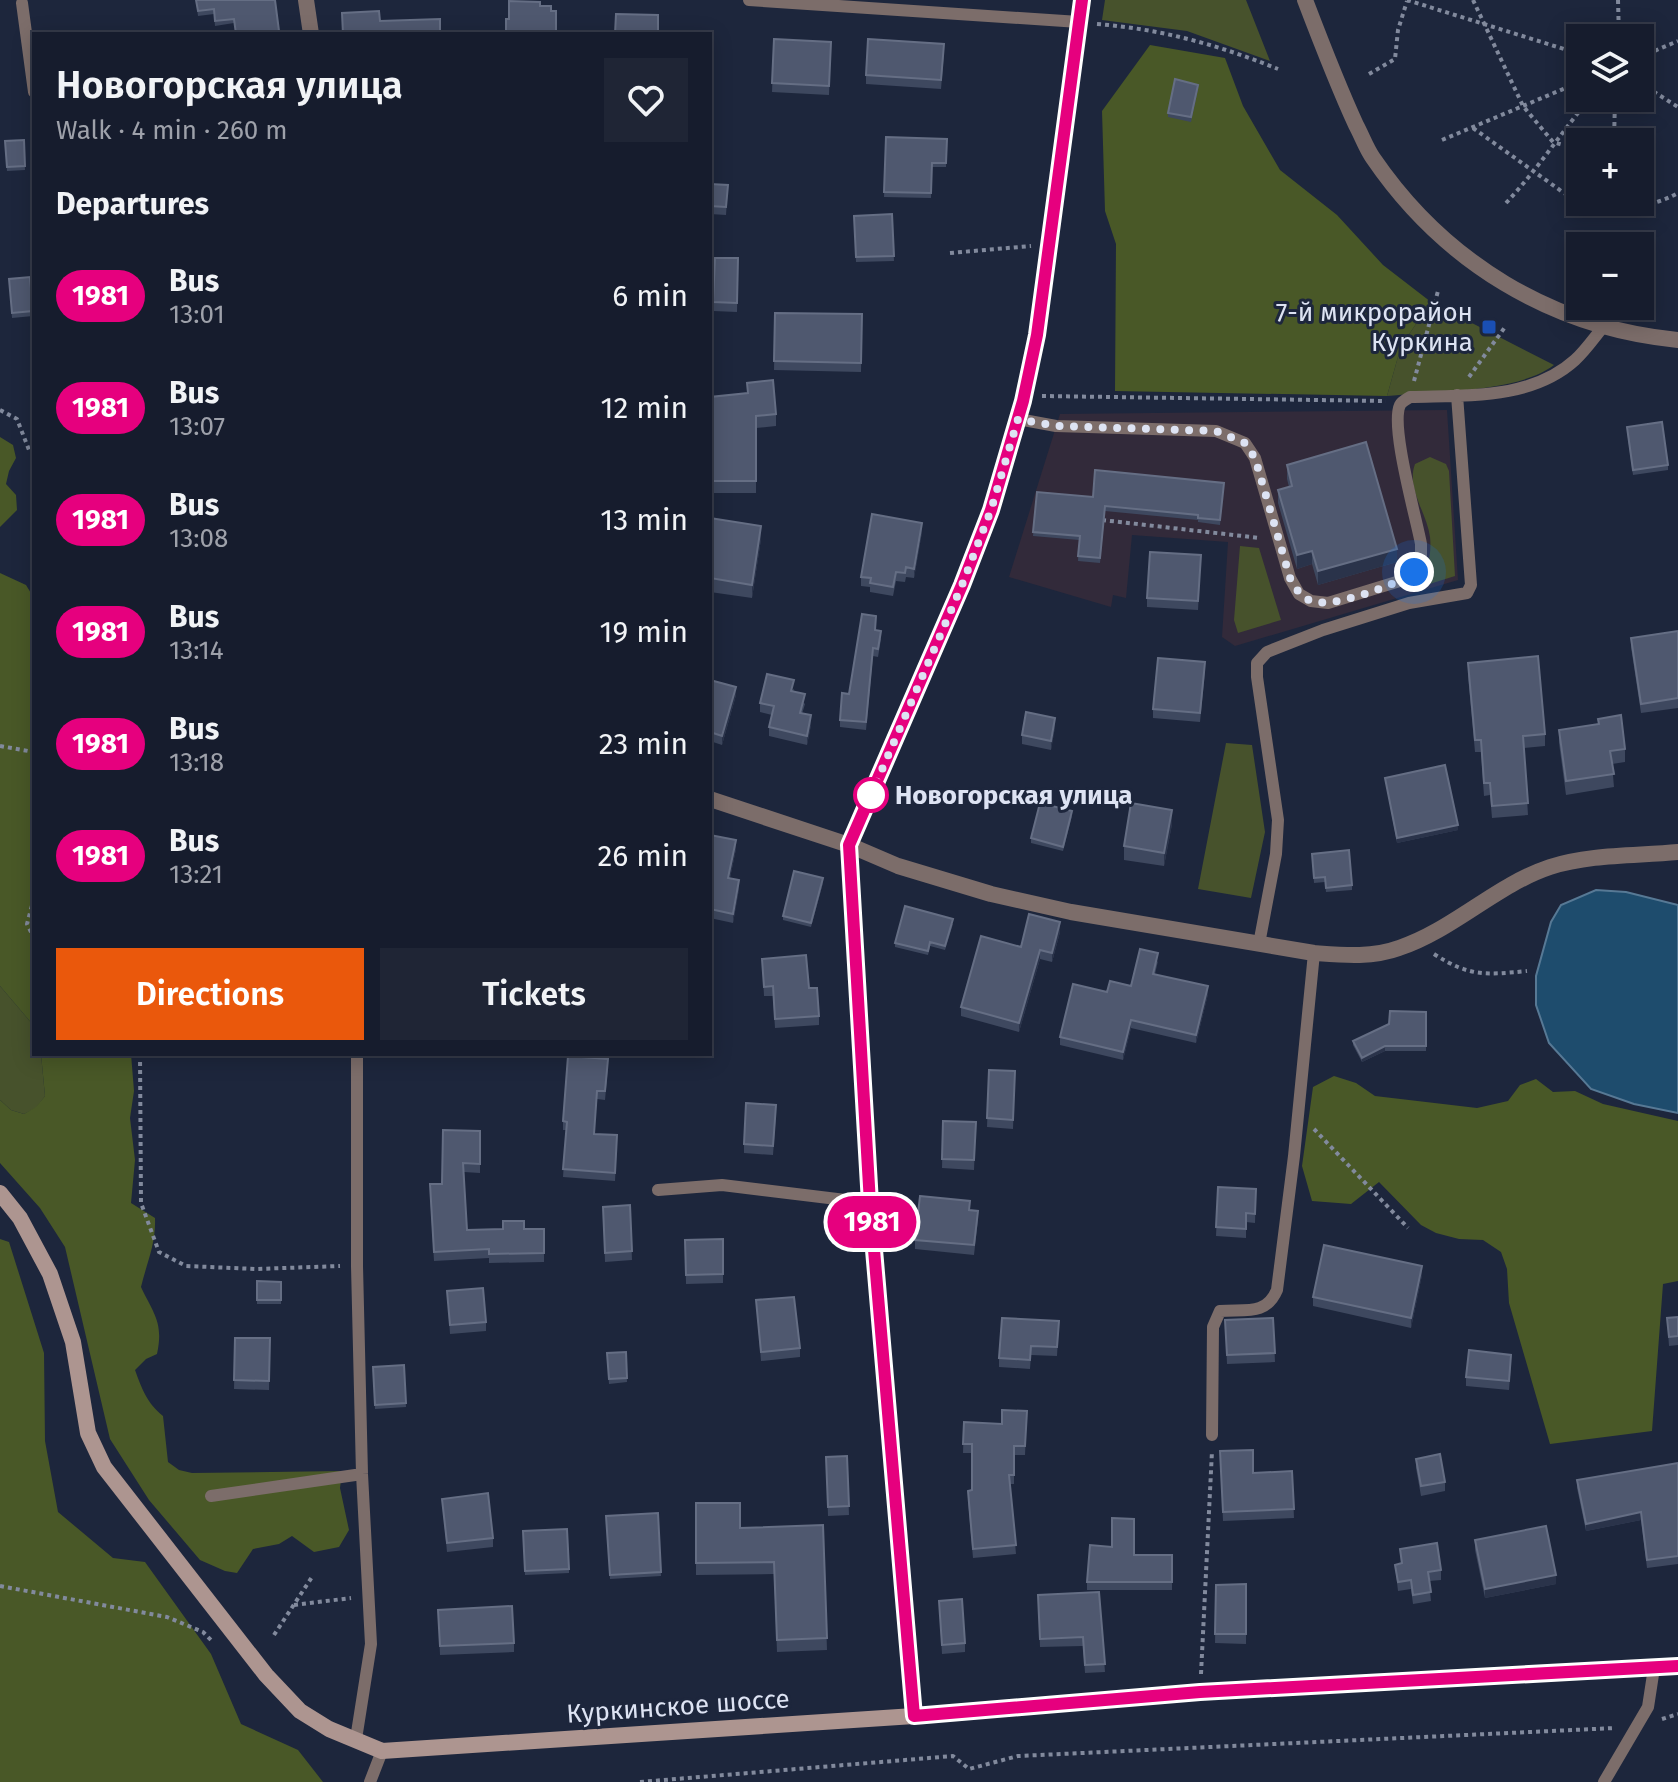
<!DOCTYPE html>
<html lang="en">
<head>
<meta charset="utf-8">
<style>
	:root { --surface:#161c2d; --page:#1f2535; --text:#f1f3f6; --muted:#9ea1aa; --line:#353a49; --accent:#ea580c }
	body { margin:0; font-family:"Fira Sans",sans-serif; background:var(--page); color:var(--text); height:100vh; display:flex; flex-direction:column; font-size:30px; white-space:nowrap }
	* { box-sizing:border-box; margin:0 }
	p { font-size:26px; color:var(--muted) }
	.icon { flex:none; width:44px; height:44px; fill:none; stroke:currentColor; stroke-width:2; stroke-linecap:round; stroke-linejoin:round }
	.map { position:relative; flex:1; overflow:hidden }
	.sheet { position:absolute; left:32px; top:32px; width:680px; height:1024px; display:flex; flex-direction:column; background:var(--surface); border-radius:0px; box-shadow:0 4px 20px #0003,0 0 0 2px var(--line) }
	.sheet>* { flex:none }
	.badge { padding:0 16px; border-radius:26px; font-size:28px; line-height:52px }
	.fabs { position:absolute; left:1566px; top:24px; display:grid; gap:16px }
	.fabs a { display:grid; place-items:center; width:88px; height:88px; border-radius:0px; background:var(--surface); box-shadow:0 4px 20px #0003,0 0 0 2px var(--line); font-size:40px }
	.you { position:absolute; width:40px; height:40px; margin:-20px; border:6px solid #fff; border-radius:50%; background:#1a73e8; box-shadow:0 0 0 12px #1a73e833 }
	.map>.badge { position:absolute; translate:-50% -50%; box-shadow:0 0 0 4px #fff }
	h2 { padding:0 24px; font-size:30px; line-height:72px }
	.round { display:grid; place-items:center; flex:none; width:84px; height:84px; border-radius:0px; background:var(--page) }
	.headline { display:flex; align-items:center; justify-content:space-between; height:136px; padding:0 24px }
	h1 { font-size:38px; font-weight:600; line-height:60px }
	.primary-button { display:flex; gap:16px; margin-top:auto; padding:16px 24px }
	.primary-button a { flex:1; height:92px; border-radius:0px; background:var(--accent); color:#fff; font-size:32px; font-weight:600; line-height:92px; text-align:center }
	.primary-button a+a { background:var(--page); color:var(--text) }
	ul { padding:0; list-style:none }
	li { display:flex; align-items:center; gap:24px; height:112px; padding:0 24px }
	li div { flex:1 }
	li b { display:block; font-size:30px }
	li em { font-style:normal }
	li .badge { min-width:88px; font-weight:700; text-align:center }
	.map>svg:first-child { display:block }
	.education { fill:#322a3a }
	.green { fill:#47522c }
	.forest { fill:#495827 }
	.water { fill:#1e4c6d; stroke:#577995; stroke-width:2 }
	.lines { fill:none; stroke-linecap:round; stroke-linejoin:round }
	.path { stroke:#828a9d; stroke-width:4; stroke-dasharray:4 4; stroke-linecap:butt }
	.service { stroke:#7c6d6a; stroke-width:12 }
	.minor { stroke:#7c6d6a; stroke-width:16 }
	.tertiary { stroke:#7c6d6a; stroke-width:16 }
	.secondary { stroke:#ad9590; stroke-width:16 }
	.wall { fill:#3e485f }
	.shaded-wall { fill:#2a334a }
	.building { fill:#4f586f; stroke:#656e84; stroke-width:2 }
	.line-casing { stroke:#fff; stroke-width:18 }
	.line { stroke:#e6007e; stroke-width:12 }
	.walk { stroke:#dde3f3; stroke-width:8; stroke-dasharray:0 14.4 }
	.transit-dot { fill:#1a4fb4; stroke:#1d263c; stroke-width:3 }
	.stop-dot { fill:#fff; stroke:#e6007e; stroke-width:4 }
	.labels { text-anchor:middle; stroke-width:6; stroke-linejoin:round; paint-order:stroke }
	.poi-label { font-size:26px; fill:#dde3f3; stroke:#1d263c; text-anchor:end }
	.stop-label { font-size:26px; font-weight:bold; fill:#dde3f3; stroke:#1d263c; text-anchor:start }
	.street-label { font-size:26px; fill:#dde3f3; stroke:#1d263c }
</style>
</head>
<body>
<div class="map">
<svg width="1678" height="1782" viewBox="0 0 1678 1782">
	<rect width="100%" height="100%" fill="#1d263c"/>
	<path class="education" d="M1447 410 1458 580 1235 646 1222 637 1228 542 1132 535 1126 598 1113 595 1111 607 1009 577 1060 414Z"/>
	<path class="green" d="M1105 0H1246L1270 61 1187 31 1102 20Z
		M1431 302 1554 365C1518 393 1433 391 1387 396L1401 346Z
		M1430 457 1446 464 1449 471 1455 576 1420 587C1427 572 1432 554 1430 537 1427 513 1406 488 1415 464Z
		M1240 546 1259 548 1281 620 1238 633 1234 620Z
		M1226 743 1252 745 1265 832 1251 898 1198 889Z
		M0 986 34 1026V1054H41L45 1096 36 1108 24 1114 11 1110 0 1100Z"/>
	<path class="forest" d="M1150 45 1225 58 1243 106 1280 170 1337 215 1383 265 1431 302 1401 346 1387 396 1115 391 1116 244 1105 211 1102 111Z
		M0 437 13 445 16 458 9 471 6 484 16 495 17 510 0 527Z
		M0 573 26 585 34 598V1026L0 986Z
		M41 1054H131L134 1091 130 1118 135 1160 131 1203 155 1218C156 1244 147 1262 141 1287 153 1313 164 1322 157 1354L146 1359 135 1370C142 1389 147 1403 163 1416L168 1462 179 1470 192 1473 342 1471 340 1488 349 1530 339 1547 314 1552 292 1536 279 1544 253 1549 237 1573 225 1571 200 1560 149 1500 110 1439 65 1247 40 1208 0 1163V1100L11 1110 24 1114 36 1107 45 1096Z
		M1334 1076 1356 1083 1375 1096 1477 1108 1508 1101 1520 1085 1536 1079 1553 1092 1575 1091 1603 1104 1678 1121V1281L1663 1284 1652 1431 1550 1444 1509 1303 1507 1269 1501 1252 1483 1240 1459 1239 1436 1233 1421 1225 1379 1182 1351 1204 1312 1201 1302 1166 1313 1087Z
		M0 1239 9 1242 44 1353 45 1441 58 1512 113 1558 145 1562 211 1654 241 1724 298 1750 323 1782H0Z"/>
	<path class="water" d="M1596 890 1626 892 1678 905V1113L1634 1104 1591 1089 1549 1043 1536 1005V976L1551 922 1561 905Z"/>
	<g class="lines">
		<path class="path" d="M1407 0 1580 54
			M1473 0 1523 106 1553 142 1580 150
			M1618 0 1619 38
			M1097 24C1161 29 1219 45 1278 69
			M1640 57 1678 41
			M1369 74 1395 59 1398 30 1407 1
			M1640 83 1678 107
			M1473 128 1564 193 1580 200
			M1442 140 1580 82
			M1614 142 1615 98
			M1586 202C1619 208 1647 210 1678 193
			M1506 203C1537 170 1561 133 1590 98
			M950 253 1031 246
			M1469 377 1505 327
			M1414 381 1438 291
			M1042 396 1386 401
			M0 410 17 419 29 450
			M1102 520 1260 538
			M0 746 34 752
			M34 898 27 924 34 938
			M1434 954C1470 977 1485 975 1527 971
			M140 1054 141 1203 159 1252 186 1266 256 1269 340 1266
			M1314 1129 1408 1228
			M0 1586 167 1617 203 1632 212 1641
			M294 1605 351 1598
			M274 1635 312 1577
			M1201 1674 1212 1451
			M1662 1719 1678 1714
			M640 1782 953 1756 969 1769 1018 1756 1615 1728"/>
		<path class="service" d="M749 0 1079 22
			M22 3 34 92
			M1018 419 1056 426 1216 431 1245 443 1255 458 1290 578 1299 594 1311 601 1328 603 1403 580 1414 572 1421 560V544C1416 517 1390 426 1400 405 1402 401 1407 399 1410 397 1466 395 1531 400 1575 360 1585 351 1594 338 1603 327
			M1259 944 1276 854 1278 820 1257 677V663L1267 652 1323 630 1409 603 1467 593 1471 585 1457 395
			M658 1190 722 1185 870 1203
			M1212 1435 1213 1327 1220 1311C1245 1309 1266 1316 1277 1290L1294 1156 1314 953
			M211 1496 362 1474
			M356 1739 371 1644 362 1474 357 1266V1054
			M370 1782 382 1751
			M1604 1782 1648 1707 1654 1668"/>
		<path class="minor" d="M306 0 311 34
			M710 799 849 845 898 866 991 894 1071 912 1314 953C1342 955 1372 958 1399 948 1453 930 1496 885 1550 867 1590 854 1637 856 1678 852"/>
		<path class="tertiary" d="M1305 0C1321 42 1337 84 1356 125 1362 136 1366 148 1373 158 1444 262 1552 328 1678 340
			M914 1716 870 1203 849 845 962 585 991 510 1023 401 1037 335 1082 0"/>
		<path class="secondary" d="M0 1193 20 1218 50 1274 73 1342 88 1433 104 1467 266 1675 300 1711 329 1729 382 1751 914 1716 1200 1692 1678 1666"/>
	</g>
	<path class="wall" d="M196 0H275L279 34H236L234 23 215 26 214 14 198 16Z
		M774 39 831 42 829 95 772 92Z
		M944 53 941 89 866 84V75Z
		M1198 89 1191 122 1168 117V113Z
		M886 137 947 139 946 167H932L931 198 884 197Z
		M24 140 25 170 7 171 5 141Z
		M710 184 728 185 726 215 710 214Z
		M892 214 894 261 856 262 854 216Z
		M715 258H738L737 312 713 311Z
		M30 277 33 316 12 318 9 279Z
		M775 313 862 314 861 372 774 370Z
		M747 383 776 414V426L756 428V493H710V397L747 393Z
		M1627 431 1668 465V470L1633 475Z
		M1287 465 1397 562 1318 585 1312 564 1297 569 1278 503V490L1289 487 1287 479Z
		M1224 483 1220 525 1198 522V520L1105 511 1100 563 1078 561 1079 540 1033 536 1037 492 1093 497Z
		M710 518 761 539 752 598 710 592Z
		M922 532 914 578 906 577 905 582 896 581 893 596 870 592V587L861 586V577Z
		M1201 555 1198 610 1147 607V598Z
		M876 630 881 639 878 657 873 656 866 730 840 727V720L849 694Z
		M1678 631V708L1641 713 1631 647V638Z
		M1468 663 1545 734V746L1524 748 1528 815 1492 818 1490 795 1484 796 1481 752H1475L1468 676Z
		M1205 671 1200 722 1153 718V709Z
		M710 680 736 695 722 745 710 741Z
		M794 689 793 692 805 704 802 714 811 725 807 745 769 736V727L772 715 760 712V703Z
		M1598 719 1625 749V762L1612 764 1614 787 1566 795 1559 743V730L1598 724Z
		M1055 727 1051 750 1022 744V735Z
		M1385 778 1458 830 1397 843Z
		M1072 816 1063 851 1031 843V838Z
		M1172 824 1164 866 1124 860V846Z
		M710 835 736 849 730 878 739 889 733 923 710 918Z
		M1312 854 1352 885V890L1326 892 1325 882 1314 883Z
		M823 883 811 927 783 920V916Z
		M953 924 945 950 930 946 928 955 895 947V943Z
		M1060 932 1052 962 1040 959 1019 1032 961 1016V1007L1021 947Z
		M762 959 809 988 819 1016V1025L775 1028 773 996H764Z
		M1158 961 1155 974 1208 994 1196 1043 1131 1028 1123 1060 1060 1045V1037L1107 992 1131 986Z
		M1426 1012V1051H1385L1362 1062 1353 1045V1041Z
		M608 1067 605 1100 597 1099 594 1134 617 1144 615 1181 563 1177 566 1130H563V1121Z
		M989 1070 1015 1071 1013 1129 987 1127Z
		M776 1114 773 1155 744 1153V1144Z
		M943 1121 976 1122 974 1170 942 1168Z
		M480 1131V1173L464 1172 467 1230 544 1229V1262L489 1263V1258L434 1261 430 1193 442 1184Z
		M1218 1187 1256 1189 1255 1223 1246 1222V1238L1216 1236Z
		M630 1205 632 1260 605 1262 603 1207Z
		M970 1210 978 1220 974 1255 915 1249V1240Z
		M723 1239V1283L686 1284 685 1241Z
		M1422 1275 1411 1328 1313 1306V1297Z
		M257 1281 281 1282V1304H257Z
		M447 1291 486 1322V1331L450 1334Z
		M756 1300 800 1348V1357L761 1361Z
		M1678 1317V1345L1669 1346 1667 1318Z
		M1273 1318 1275 1362 1227 1364 1225 1320Z
		M1059 1321 1057 1356 1031 1355 1030 1369 999 1367V1358Z
		M235 1338H270L269 1390 234 1389Z
		M626 1352 627 1382 609 1384 607 1353Z
		M1511 1364 1509 1390 1466 1386V1377Z
		M404 1365 406 1407 375 1409 373 1367Z
		M1027 1411 1025 1455H1014V1484H1010L1016 1554 973 1558 968 1500V1491L972 1490V1453H963L964 1422 1002 1424Z
		M1220 1451 1253 1473 1292 1471 1294 1518 1223 1521Z
		M847 1456 849 1515 828 1516 826 1457Z
		M1416 1459 1445 1482V1491L1421 1496 1416 1468Z
		M1678 1463V1564L1647 1568 1641 1520 1586 1531 1577 1488V1480Z
		M442 1499 493 1538V1547L447 1552Z
		M696 1503 740 1528 823 1525 827 1650 777 1652 774 1574 696 1575Z
		M658 1513 661 1576 610 1579 606 1516Z
		M523 1531 569 1569V1573L525 1575Z
		M1475 1540 1556 1584 1485 1598 1475 1550Z
		M1400 1549 1441 1570V1580L1429 1581 1431 1601 1413 1604 1411 1589 1398 1591 1395 1565 1401 1564Z
		M1134 1555H1172V1590H1087V1582Z
		M1246 1584V1644L1215 1643 1216 1585Z
		M1099 1592 1105 1672 1085 1673 1083 1646 1040 1647 1038 1595Z
		M939 1601 965 1643V1652L942 1654Z
		M438 1610 514 1643V1652L440 1655Z"/>
	<path class="shaded-wall" d="M922 523V532L914 578V569Z
		M761 526V539L752 598V585Z
		M1397 549V562L1318 585V571Z
		M1312 551V564L1297 569V555Z
		M736 687V695L722 745V736Z
		M811 715V725L807 745V736Z
		M1055 718V727L1051 750V741Z
		M1172 810V824L1164 866V853Z
		M1458 825V830L1397 843V838Z
		M736 840V849L728 887V878Z
		M823 878V883L811 927V923Z
		M739 880V889L733 923V914Z
		M1060 922V932L1052 962V953Z
		M1040 950V959L1019 1032V1023Z
		M1208 986V994L1196 1043V1035Z
		M1131 1020V1028L1123 1060V1052Z
		M1385 1046V1051L1362 1062V1058Z
		M1422 1266V1275L1411 1328V1318Z
		M1641 1512V1520L1586 1531V1524Z
		M1556 1575V1584L1485 1598V1589Z"/>
	<path class="building" d="M196 0H275L279 31 256 34H236L234 19 215 21 214 9 198 11Z
		M509 1 540 2V6H551V11H556V34H506V19H509Z
		M379 11 380 21 440 19V34H343L342 13Z
		M616 14 658 15V34H615Z
		M774 39 831 42 829 86 772 83Z
		M868 39 944 44 941 80 866 75Z
		M1175 79 1198 85 1191 117 1168 113Z
		M886 137 947 139 946 163H932L931 193 884 192Z
		M24 140 25 166 7 167 5 141Z
		M710 184 728 185 726 207 710 206Z
		M892 214 894 256 856 257 854 216Z
		M715 258H738L737 303 713 302Z
		M30 277 33 311 12 313 9 279Z
		M775 313 862 314 861 363 774 361Z
		M773 380 776 414 756 416V481H710V397L748 393 747 383Z
		M1662 422 1668 465 1633 470 1627 427Z
		M1366 442 1397 549 1318 571 1312 551 1297 555 1278 490 1292 486 1287 465Z
		M1095 470 1224 483 1220 520 1198 518V515L1105 506 1100 558 1078 556 1080 536 1033 532 1037 492 1093 497Z
		M872 514 922 523 914 569 906 567 905 573 896 572 893 587 870 583 871 578 861 577Z
		M710 518 761 526 752 585 710 578Z
		M1150 552 1201 555 1198 601 1147 598Z
		M862 614 876 616 875 630 881 631 878 649 873 648 866 722 840 720 842 693 849 694Z
		M1678 631V698L1641 704 1631 638Z
		M1538 656 1545 734 1523 736 1528 803 1492 806 1490 783H1484L1481 740H1475L1468 663Z
		M1158 658 1205 662 1200 713 1153 709Z
		M767 674 794 680 791 691 805 694 800 713 811 715 807 736 769 727 774 706 760 703Z
		M710 680 736 687 722 736 710 732Z
		M1026 712 1055 718 1051 741 1022 735Z
		M1621 715 1625 749 1610 751 1614 774 1566 781 1559 730 1599 724 1598 719Z
		M1445 765 1458 825 1397 838 1385 778Z
		M1040 803 1072 811 1063 847 1031 838Z
		M1131 803 1172 810 1164 853 1124 846Z
		M710 835 736 840 728 878 739 880 733 914 710 909Z
		M1349 850 1352 885 1326 888 1325 877 1314 878 1312 854Z
		M794 871 823 878 811 923 783 916Z
		M905 906 953 919 945 946 930 942 928 951 895 943Z
		M1029 914 1060 922 1052 953 1040 950 1019 1023 961 1007 981 936 1021 947Z
		M1140 949 1158 953 1153 974 1208 986 1196 1035 1131 1020 1123 1052 1060 1037 1073 984 1107 992 1110 981 1131 986Z
		M806 955 809 988H817L819 1016 775 1019 773 986 764 987 762 959Z
		M1390 1011 1426 1012V1046H1385L1362 1058 1353 1041 1389 1024Z
		M568 1056 608 1059 605 1091H597L594 1134 617 1135 615 1173 563 1169 567 1122 563 1121Z
		M989 1070 1015 1071 1013 1120 987 1118Z
		M746 1103 776 1105 773 1146 744 1144Z
		M943 1121 976 1122 974 1160 942 1159Z
		M443 1130 480 1131V1164L463 1163 467 1230 503 1229V1221H524V1229H544V1253L489 1254V1249L434 1252 430 1184H442Z
		M1218 1187 1256 1189 1255 1214 1246 1213V1229L1216 1227Z
		M920 1196 970 1201 969 1210 978 1211 974 1245 915 1240Z
		M630 1205 632 1251 605 1253 603 1207Z
		M723 1239V1274L686 1275 685 1240Z
		M1324 1245 1422 1266 1411 1318 1313 1297Z
		M257 1281 281 1282V1300H257Z
		M483 1288 486 1322 450 1325 447 1291Z
		M794 1297 800 1348 761 1352 756 1300Z
		M1678 1317V1336L1669 1337 1667 1318Z
		M1002 1318 1059 1321 1057 1347 1031 1346 1030 1360 999 1358Z
		M1273 1318 1275 1353 1227 1355 1225 1320Z
		M235 1338H270L269 1381 234 1380Z
		M1469 1350 1511 1355 1509 1381 1466 1377Z
		M626 1352 627 1378 609 1379 607 1353Z
		M404 1365 406 1403 375 1405 373 1367Z
		M1002 1410 1027 1411 1025 1446H1014V1475H1009L1016 1545 973 1549 968 1491 972 1490V1444H963L964 1422 1002 1424Z
		M1253 1450V1473L1292 1471 1294 1509 1223 1512 1220 1451Z
		M1440 1454 1445 1482 1421 1486 1416 1459Z
		M847 1456 849 1506 828 1507 826 1457Z
		M1678 1463V1556L1647 1560 1641 1512 1586 1524 1577 1480Z
		M488 1493 493 1538 447 1543 442 1499Z
		M696 1503H740V1528L823 1525 827 1638 777 1640 774 1562 696 1563Z
		M658 1513 661 1572 610 1575 606 1516Z
		M1112 1518 1134 1519V1555H1172V1582H1087L1090 1545 1112 1547Z
		M1546 1526 1556 1575 1485 1589 1475 1540Z
		M567 1529 569 1569 525 1571 523 1531Z
		M1437 1543 1441 1570 1428 1572 1431 1592 1413 1595 1411 1580 1398 1582 1395 1565 1402 1563 1400 1549Z
		M1246 1584V1634H1215L1216 1585Z
		M1099 1592 1105 1664 1085 1665 1083 1637 1040 1639 1038 1595Z
		M962 1599 965 1643 942 1645 939 1601Z
		M512 1606 514 1643 440 1646 438 1610Z"/>
	<g class="lines">
		<g class="line-casing">
			<path id="line" d="M1082 0 1037 335 1023 401 991 510 962 585 849 845 870 1203 914 1716 1200 1692 1678 1666"/>
		</g>
		<use href="#line" class="line"/>
		<path class="walk" d="M871 795 962 585 991 510 1018 419 1056 426 1216 431 1245 443 1255 458 1290 578C1295 587 1300 597 1311 601 1331 609 1397 585 1414 572"/>
	</g>
	<rect class="transit-dot" x="1481" y="319" width="16" height="16" rx="4"/>
	<circle class="stop-dot" cx="871" cy="795" r="16"/>
	<g class="labels">
		<g class="poi-label">
			<text x="1473" y="321">7-й микрорайон<tspan x="1473" dy="30">Куркина</tspan></text>
		</g>
		<g class="stop-label">
			<text x="895" y="804">Новогорская улица</text>
		</g>
		<g class="street-label">
			<text transform="translate(678 1706) rotate(-4)" y="9">Куркинское шоссе</text>
		</g>
	</g>
</svg>
<div class="fabs">
<a><svg class="icon" aria-label="layers" viewBox="0 0 24 24"><path d="M12 4l9 5-9 5-9-5zM3 14l9 5 9-5"/></svg></a>
<a>+</a>
<a>−</a>
</div>
<div class="you" style="left:1414px;top:572px"></div>
<b class="badge" style="left:872px;top:1222px;background:#e6007e;color:#fff">1981</b>
<section class="sheet">
<div class="headline"><div><h1>Новогорская улица</h1><p>Walk · 4 min · 260 m</p></div><a class="round"><svg class="icon" aria-label="heart" viewBox="0 0 24 24"><path d="M12 20l-8-8c-3-5 5-10 8-4 3-6 11-1 8 4z"/></svg></a></div>
<h2>Departures</h2>
<ul>
<li><span class="badge" style="background:#e6007e;color:#fff">1981</span><div><b>Bus</b><p>13:01</p></div><em>6 min</em></li>
<li><span class="badge" style="background:#e6007e;color:#fff">1981</span><div><b>Bus</b><p>13:07</p></div><em>12 min</em></li>
<li><span class="badge" style="background:#e6007e;color:#fff">1981</span><div><b>Bus</b><p>13:08</p></div><em>13 min</em></li>
<li><span class="badge" style="background:#e6007e;color:#fff">1981</span><div><b>Bus</b><p>13:14</p></div><em>19 min</em></li>
<li><span class="badge" style="background:#e6007e;color:#fff">1981</span><div><b>Bus</b><p>13:18</p></div><em>23 min</em></li>
<li><span class="badge" style="background:#e6007e;color:#fff">1981</span><div><b>Bus</b><p>13:21</p></div><em>26 min</em></li>
</ul>
<div class="primary-button"><a>Directions</a><a>Tickets</a></div>
</section>
</div>
</body>
</html>
